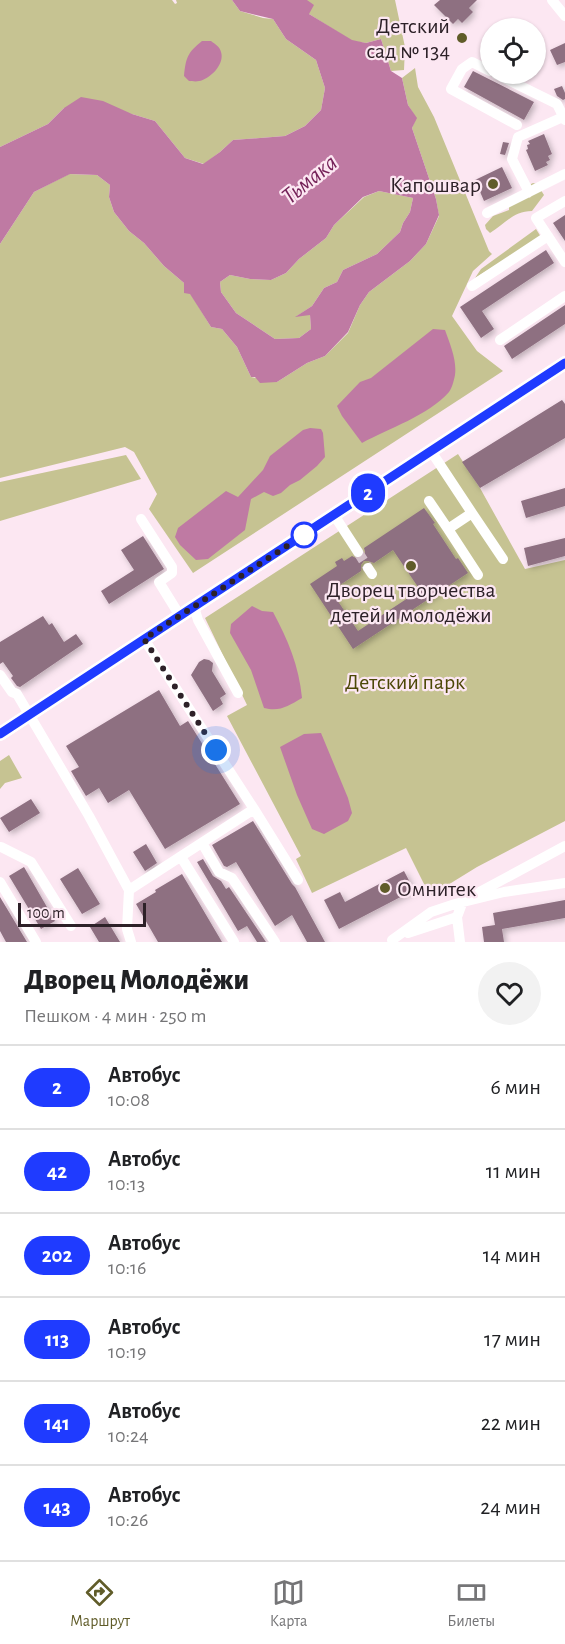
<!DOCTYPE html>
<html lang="ru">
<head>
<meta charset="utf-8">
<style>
	:root { --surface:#fff; --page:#f2f2f2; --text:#202124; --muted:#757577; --line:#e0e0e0; --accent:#605c29 }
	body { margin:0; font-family:"Alegreya Sans",sans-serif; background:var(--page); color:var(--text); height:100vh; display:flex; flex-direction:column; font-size:22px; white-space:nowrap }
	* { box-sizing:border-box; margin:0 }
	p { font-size:20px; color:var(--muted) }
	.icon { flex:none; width:33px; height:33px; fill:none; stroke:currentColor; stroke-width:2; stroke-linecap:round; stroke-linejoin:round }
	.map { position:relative; height:942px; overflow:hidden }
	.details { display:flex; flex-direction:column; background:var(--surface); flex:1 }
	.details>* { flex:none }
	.badge { padding:0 12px; border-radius:20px; font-size:21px; line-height:39px }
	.buttons { position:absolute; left:480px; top:18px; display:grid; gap:12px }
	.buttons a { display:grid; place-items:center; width:66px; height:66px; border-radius:50%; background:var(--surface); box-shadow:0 2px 4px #0004; font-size:30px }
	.scale { position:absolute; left:18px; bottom:15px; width:128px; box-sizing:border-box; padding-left:6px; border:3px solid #2d2128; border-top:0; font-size:16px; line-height:21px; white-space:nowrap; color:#2d2128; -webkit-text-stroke:4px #fce7f2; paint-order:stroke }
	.you { position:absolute; width:30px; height:30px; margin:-15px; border:4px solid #fff; border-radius:50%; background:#1a73e8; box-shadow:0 0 0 9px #1a73e833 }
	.map>.badge { position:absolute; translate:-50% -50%; box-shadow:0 0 0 3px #fff }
	.round { display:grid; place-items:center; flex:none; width:63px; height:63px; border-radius:32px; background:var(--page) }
	.overview { display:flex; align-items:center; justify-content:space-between; height:102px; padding:0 24px }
	h1 { font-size:28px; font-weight:800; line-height:45px }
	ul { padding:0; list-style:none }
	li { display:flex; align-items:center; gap:18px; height:84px; padding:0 24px; border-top:2px solid var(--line) }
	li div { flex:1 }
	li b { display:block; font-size:22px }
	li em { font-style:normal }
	li .badge { min-width:66px; font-weight:700; text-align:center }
	.dock { display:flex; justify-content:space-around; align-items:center; height:84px; border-top:2px solid var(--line); background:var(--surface); font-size:16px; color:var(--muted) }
	.dock a { display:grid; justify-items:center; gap:3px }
	.dock .active { color:var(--accent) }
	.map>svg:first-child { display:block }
	.green { fill:#c6c392 }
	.water { fill:#bf7aa3; fill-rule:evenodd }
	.building { fill:#8e7081; fill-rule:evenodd; filter:url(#shadow) }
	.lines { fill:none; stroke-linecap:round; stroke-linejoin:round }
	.minor-tunnel { stroke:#d3bfca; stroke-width:10; stroke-dasharray:10 5; stroke-linecap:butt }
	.minor { stroke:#fff; stroke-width:10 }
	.major { stroke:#fff; stroke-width:14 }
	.line-casing { stroke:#fff; stroke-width:14 }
	.line { stroke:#1f3bff; stroke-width:9 }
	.walk { stroke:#2d2128; stroke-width:6; stroke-dasharray:0 10.8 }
	.poi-dot { fill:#605c29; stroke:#fce7f2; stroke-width:2 }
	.stop-dot { fill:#fff; stroke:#1f3bff; stroke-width:3 }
	.labels { text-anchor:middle; stroke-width:4.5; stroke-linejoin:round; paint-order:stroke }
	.poi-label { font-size:22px; fill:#2d2128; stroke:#fce7f2; text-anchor:end }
	.park-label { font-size:22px; fill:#4c4707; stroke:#fce7f2 }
	.water-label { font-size:24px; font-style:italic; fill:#752259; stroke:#fce7f2 }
</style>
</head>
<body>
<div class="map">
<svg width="565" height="942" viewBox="0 0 565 942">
	<defs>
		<filter id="shadow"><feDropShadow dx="2.5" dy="2.5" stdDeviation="3" flood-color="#0004"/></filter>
	</defs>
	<rect width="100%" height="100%" fill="#fce7f2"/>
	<path class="green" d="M0 0H172L175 4 177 3 176 0H232L240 11 263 18 273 19 286 39 316 60 325 88 321 110 305 126 285 136 233 140 220 152 204 164 185 158 155 121 132 114 64 108 48 124 0 147Z
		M307 0H395L405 47 404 70 391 71 381 39 366 43 352 41 309 14Z
		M415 68 418 87 434 117 489 251 492 254 473 271 452 316 477 351 503 371 193 573 149 509 157 494 134 452 125 447 0 478V244L34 192 69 174 97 175 110 185 109 197 114 212 129 231 144 243 164 266 184 283 211 327 222 329 237 347 251 377 277 382 307 363 325 356 348 333 360 305 369 292 410 261 426 244 439 216 436 199 412 128 416 118 408 105 402 78Z
		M533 183 537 184 544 195 532 211C513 211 505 224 490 233L486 229 485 225 493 216 509 210V205L528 196 530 198 531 195 529 190 531 184Z
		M379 191 413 198 410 212 403 223 400 232 377 254 343 270 337 282 324 288 312 306 297 316 310 314 311 329 299 338 275 339 236 313 221 292 220 282 230 275 250 279 271 280 286 273 299 259 326 238 334 225 364 197Z
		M536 229 541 237 475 278 481 269Z
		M458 454 480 488 525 569 565 560V821L477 867 430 896 406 848 312 893 296 859 301 856 227 716 247 705 205 618Z
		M126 455 141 479 0 521V482Z
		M9 755 22 778 5 783 0 789V761Z"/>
	<path class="water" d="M232 0H307L314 5 309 14 352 40 366 43 381 39 391 71 402 78 408 105 417 118 412 128 436 199 439 215 426 244 410 261 369 292 360 305 348 332 325 356 307 363 277 382 260 383 255 377H251L237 347 222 329 211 327 190 294 184 293V283L164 266 144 243 129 231 114 212 109 197 110 185 97 175 70 174 34 192 0 244V147L48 124 64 108 81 97 103 101 132 114 155 121 185 158 203 164 220 152 233 140 285 136 305 126 321 110 325 88 316 60 286 39 273 19 240 11ZM379 191 413 198 410 212 403 223 400 232 377 254 343 270 337 282 324 288 312 306 295 317 310 315 311 329 299 338 275 339 236 313 221 292 220 282 230 275 250 279 271 280 286 273 299 259 326 238 334 225 363 197Z
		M202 41H211C215 44 220 47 221 52 225 64 210 79 199 81 196 82 191 81 189 81L184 76C186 58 187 53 202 41Z
		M433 329 445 330C450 344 457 360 455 375 454 380 452 388 449 392 429 415 388 429 362 443L342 416 337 406 360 382 371 378Z
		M310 428 321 429 323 433 325 457 317 466 300 480 290 485 281 493 273 496 264 492 251 499 245 530 208 559 196 560 180 545 175 537 178 528 226 491 238 497 263 470 270 456 303 430Z
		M252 606 262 611 273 612C288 640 299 666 302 698 288 706 280 712 264 708L251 670 230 633 231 624Z
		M321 733 348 798 352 813 348 821 324 834 312 829 297 795 280 747 304 734Z"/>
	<path class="building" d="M440 0H477L469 8 473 12 462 23 458 19 453 24 434 5Z
		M565 43V62L557 65 550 50Z
		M473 71 534 102 524 120 464 87Z
		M562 86 565 93V99L563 100 557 96 554 89Z
		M544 134 552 154 548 156 550 160 546 162 548 165 535 171 526 150 528 149 527 145 530 144 528 141Z
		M503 142 509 143 505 155 500 154Z
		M502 167 512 188 484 201 475 180Z
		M565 215V241L553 223Z
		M546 250 554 263 482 311 494 329 481 338 460 307Z
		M565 305V324L512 359 504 346Z
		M562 400 565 404V438L480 488 462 462Z
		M565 488V506L526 518 521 501Z
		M424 508 435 523 433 524 456 559 458 558 468 573 353 649 310 584 337 566 335 562 342 558 344 561 352 556 358 559 363 558 365 552 364 548ZM393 550 420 590 358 631 331 591 361 571V565L364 561H368L374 563Z
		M143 536 164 569 109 604 101 591 134 570 121 550Z
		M565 538V556L528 566 524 548Z
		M43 616 49 625 52 623 64 642 76 634 83 644 20 687 17 686 11 678 13 676 3 662 0 664V642Z
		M204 659 209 660 213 663 212 671 226 694 220 698 223 704 213 711 191 675 199 662Z
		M159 690 180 726 188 721 240 804 165 849 129 790 108 803 99 788 86 796 71 771 79 767 66 746Z
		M31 799 40 813 9 832 0 818Z
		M253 821 292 884 295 887 325 942H307L292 915 275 926 236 862 227 867 224 866 212 845Z
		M146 844 157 863 145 871 133 852Z
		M203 859 213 876 221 881 226 889 229 887 266 942H257L247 926 238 931 197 862Z
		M24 867 55 921 41 929 9 876Z
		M78 868 100 904 82 914 60 879Z
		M404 871 414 890 339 929 324 900 340 892 345 902Z
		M182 874 222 942H158L136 904 156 892 155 890Z
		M0 897 27 942H6L0 931Z
		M565 900V918L502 929 504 942H484L482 927 495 925 493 913Z
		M105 917 120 942H99L90 927Z"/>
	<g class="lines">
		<path class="minor-tunnel" d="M358 552 368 568"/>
		<path class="minor" d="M552 0 565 16
			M490 71 472 62 462 69 451 89 517 125
			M496 74 557 104 565 120
			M529 192 512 159 518 137 563 117
			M565 201 536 218 565 262
			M487 213 565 174
			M472 286 548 236
			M500 340 565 296
			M431 451 472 513 448 529 478 575
			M429 501 448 529
			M472 513 503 559
			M334 515 358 552
			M141 519 172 567V573L159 582 180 616
			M368 568 372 574
			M194 607 198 620 238 693
			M0 675 12 692 17 694 89 816 129 890 127 929 131 942
			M254 809 298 880
			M202 843 219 872 232 878 275 942
			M1 847 31 862 71 926
			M181 857 234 942
			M0 882 36 942
			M129 890 254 809 144 639
			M408 933 457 917
			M392 940 431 912 455 904 504 892 565 883
			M460 942 457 917 463 901 565 846"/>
		<path class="major" d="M0 734 565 363"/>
	</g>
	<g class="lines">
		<g class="line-casing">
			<path id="line" d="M0 734 565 363"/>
		</g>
		<use href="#line" class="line"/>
		<path class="walk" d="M216 750 144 639 304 535"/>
	</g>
	<g class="poi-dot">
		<circle cx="462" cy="38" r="6"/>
		<circle cx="493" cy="184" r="6"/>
		<circle cx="411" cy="566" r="6"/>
		<circle cx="385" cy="888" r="6"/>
	</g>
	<circle class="stop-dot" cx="304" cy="535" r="12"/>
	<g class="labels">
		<g class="poi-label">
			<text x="450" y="33">Детский<tspan x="450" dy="25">сад № 134</tspan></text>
			<text x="481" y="192">Капошвар</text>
			<text x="411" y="597" text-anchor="middle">Дворец творчества<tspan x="411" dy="25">детей и молодёжи</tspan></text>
			<text x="397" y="896" text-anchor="start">Омнитек</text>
		</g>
		<g class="park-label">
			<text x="405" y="689">Детский парк</text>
		</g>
		<g class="water-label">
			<text transform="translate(309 179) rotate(-39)" y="8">Тьмака</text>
		</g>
	</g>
</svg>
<div class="buttons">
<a><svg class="icon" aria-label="locate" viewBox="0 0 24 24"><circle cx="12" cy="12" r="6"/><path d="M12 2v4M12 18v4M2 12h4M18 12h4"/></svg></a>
</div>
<div class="scale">100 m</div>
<div class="you" style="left:216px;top:750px"></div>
<b class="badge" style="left:368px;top:493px;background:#1f3bff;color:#fff">2</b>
</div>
<section class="details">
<div class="overview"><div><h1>Дворец Молодёжи</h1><p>Пешком · 4 мин · 250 m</p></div><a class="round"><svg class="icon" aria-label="heart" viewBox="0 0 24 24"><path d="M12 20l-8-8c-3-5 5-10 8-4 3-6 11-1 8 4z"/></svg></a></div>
<ul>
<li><span class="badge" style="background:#1f3bff;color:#fff">2</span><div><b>Автобус</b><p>10:08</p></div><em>6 мин</em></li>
<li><span class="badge" style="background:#1f3bff;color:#fff">42</span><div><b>Автобус</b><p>10:13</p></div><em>11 мин</em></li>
<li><span class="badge" style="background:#1f3bff;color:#fff">202</span><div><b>Автобус</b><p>10:16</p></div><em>14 мин</em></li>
<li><span class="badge" style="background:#1f3bff;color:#fff">113</span><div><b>Автобус</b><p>10:19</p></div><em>17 мин</em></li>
<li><span class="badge" style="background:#1f3bff;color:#fff">141</span><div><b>Автобус</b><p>10:24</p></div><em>22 мин</em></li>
<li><span class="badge" style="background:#1f3bff;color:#fff">143</span><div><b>Автобус</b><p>10:26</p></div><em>24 мин</em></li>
</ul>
</section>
<nav class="dock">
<a class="active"><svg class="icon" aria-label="directions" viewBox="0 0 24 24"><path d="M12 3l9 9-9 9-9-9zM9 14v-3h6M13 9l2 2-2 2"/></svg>Маршрут</a>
<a><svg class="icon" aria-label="map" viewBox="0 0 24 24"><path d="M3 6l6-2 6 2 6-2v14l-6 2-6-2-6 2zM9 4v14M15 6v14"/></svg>Карта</a>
<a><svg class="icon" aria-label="tickets" viewBox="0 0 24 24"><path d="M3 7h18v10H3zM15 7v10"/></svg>Билеты</a>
</nav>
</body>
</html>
